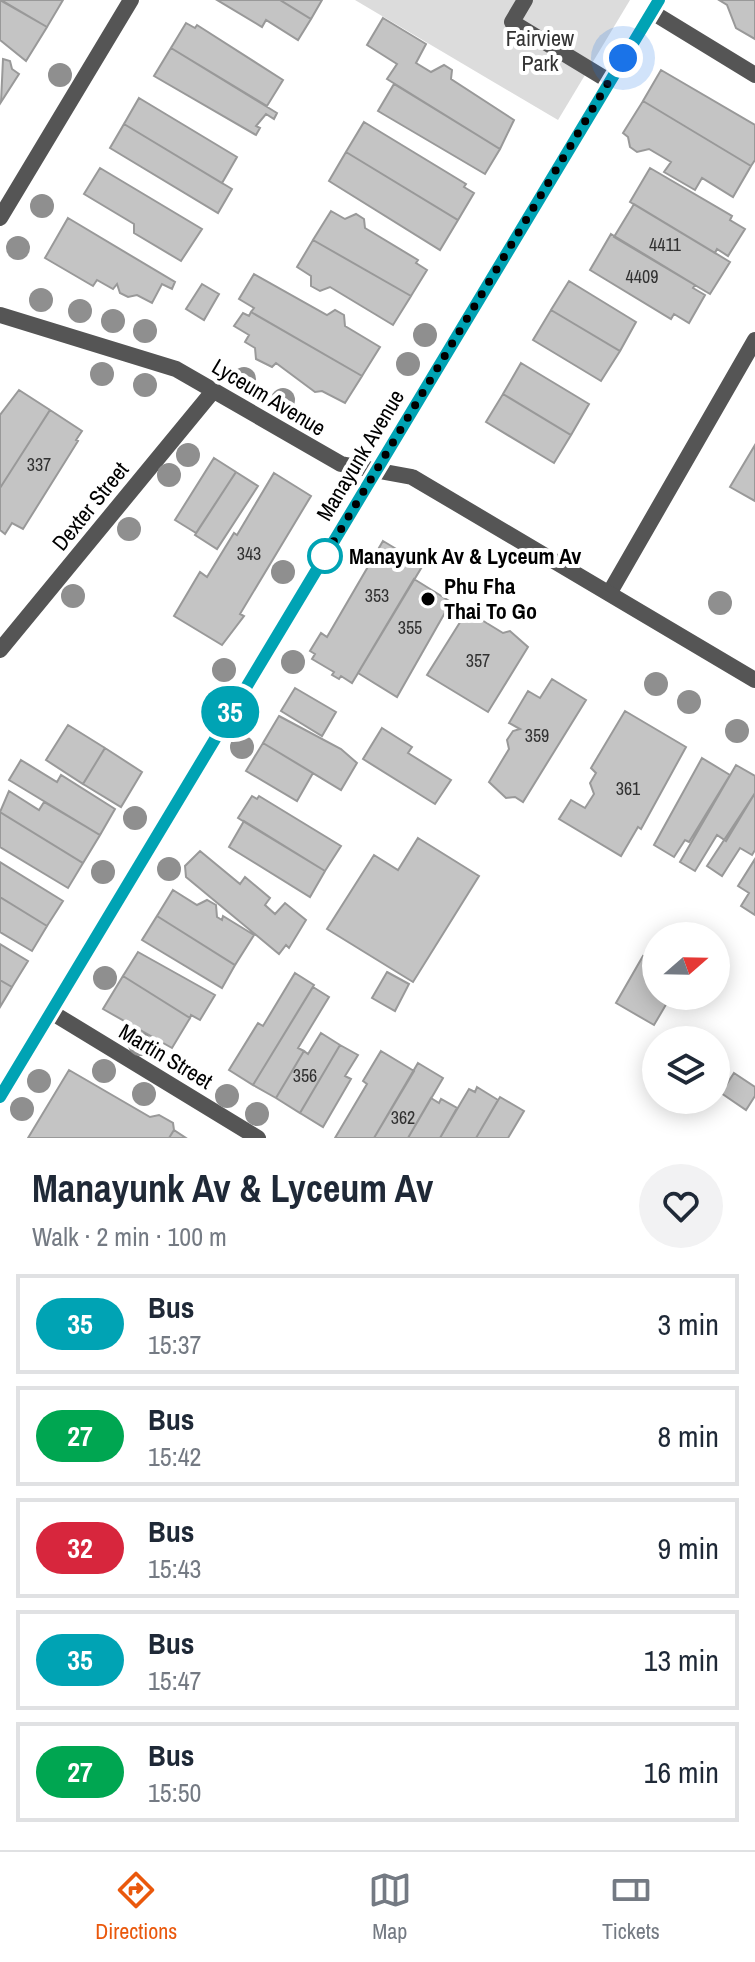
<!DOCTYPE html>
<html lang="en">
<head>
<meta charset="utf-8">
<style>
	:root { --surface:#fff; --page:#f2f2f3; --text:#1f2937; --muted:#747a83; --line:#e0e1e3; --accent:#ea580c }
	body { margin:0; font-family:"Archivo Narrow",sans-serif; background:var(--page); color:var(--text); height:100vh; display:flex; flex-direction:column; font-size:30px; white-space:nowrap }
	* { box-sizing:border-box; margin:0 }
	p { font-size:26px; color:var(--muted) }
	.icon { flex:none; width:44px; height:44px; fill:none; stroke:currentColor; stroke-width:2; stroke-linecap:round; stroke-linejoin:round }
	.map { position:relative; height:1138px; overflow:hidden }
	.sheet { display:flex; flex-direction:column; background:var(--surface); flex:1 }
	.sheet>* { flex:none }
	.badge { padding:0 16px; border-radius:26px; font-size:28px; line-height:52px }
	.needle { width:52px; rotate:70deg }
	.buttons { position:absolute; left:642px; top:922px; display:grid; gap:16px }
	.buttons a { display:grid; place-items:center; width:88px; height:88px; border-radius:50%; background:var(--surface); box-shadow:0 4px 20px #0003; font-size:40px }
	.you { position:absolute; width:40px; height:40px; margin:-20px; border:6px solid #fff; border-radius:50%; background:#1a73e8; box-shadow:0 0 0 12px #1a73e833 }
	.map>.badge { position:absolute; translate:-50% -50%; box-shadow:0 0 0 4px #fff }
	.round { display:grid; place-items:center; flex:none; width:84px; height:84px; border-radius:42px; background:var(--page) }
	.headline { display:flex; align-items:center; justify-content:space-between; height:136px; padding:0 32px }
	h1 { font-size:38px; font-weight:700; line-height:60px }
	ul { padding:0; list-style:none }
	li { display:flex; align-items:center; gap:24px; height:100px; margin:0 16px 12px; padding:0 16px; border:4px solid var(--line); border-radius:0px }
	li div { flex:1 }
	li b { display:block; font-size:30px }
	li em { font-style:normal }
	li .badge { min-width:88px; font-weight:700; text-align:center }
	.tabs { display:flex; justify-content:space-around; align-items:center; height:112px; border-top:2px solid var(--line); background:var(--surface); font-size:22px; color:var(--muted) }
	.tabs a { display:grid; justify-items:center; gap:4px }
	.tabs .active { color:var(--accent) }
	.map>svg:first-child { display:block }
	.green { fill:#dcdcdc }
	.building { fill:#c4c4c4; stroke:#999; stroke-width:2 }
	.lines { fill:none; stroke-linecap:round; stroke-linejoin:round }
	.service { stroke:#555; stroke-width:16 }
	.minor { stroke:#555; stroke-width:16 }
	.tertiary { stroke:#555; stroke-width:16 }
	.tree { fill:#8f8f8f }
	.line-casing { stroke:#fff; stroke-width:18 }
	.line { stroke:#00a3b4; stroke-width:12 }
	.walk { stroke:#000; stroke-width:8; stroke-dasharray:0 14.4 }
	.stop-dot { fill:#fff; stroke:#00a3b4; stroke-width:4 }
	.poi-dot { fill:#000; stroke:#fff; stroke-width:3 }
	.labels { text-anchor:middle; stroke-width:8; stroke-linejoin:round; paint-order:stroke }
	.number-label { font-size:18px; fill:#313131 }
	.park-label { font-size:22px; fill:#333; stroke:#fff }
	.street-label { font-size:22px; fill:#000; stroke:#fff }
	.stop-label { font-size:22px; font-weight:bold; fill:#000; stroke:#fff; text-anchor:start }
	.poi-label { font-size:22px; font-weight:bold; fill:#000; stroke:#fff; text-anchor:start }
</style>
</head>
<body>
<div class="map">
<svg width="755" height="1138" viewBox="0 0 755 1138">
	<rect width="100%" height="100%" fill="#fff"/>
	<path class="green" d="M355 0H630L558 120Z"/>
	<path class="building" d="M0 0 47 27 26 61 0 40Z
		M1 0H63L47 27Z
		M217 0H280L311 19 298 40 266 20 262 27Z
		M280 0H322L311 19Z
		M719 0H755V39L736 28 727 5Z
		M383 18 426 44 416 63 431 72 444 65 452 70 451 79 514 120 500 149 387 79 397 64 367 45Z
		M186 23 195 28 197 25 283 80 267 106 171 48Z
		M171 48 277 113 274 119 266 114 256 126 260 128 256 135 154 76Z
		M3 59 10 61 12 69 19 74 1 102Z
		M661 70 755 125V160L751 166 643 101Z
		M394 84 500 149 485 174 378 111Z
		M139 98 237 157 222 183 124 124Z
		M643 101 751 166 733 197 702 178 695 190 664 172 671 162 649 149 637 152 630 147 628 137 623 133Z
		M364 122 466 184 464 187 474 193 458 220 346 152Z
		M124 124 232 189 218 213 110 148Z
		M346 152 458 220 440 250 329 181Z
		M100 168 202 229 181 261 134 233V224L84 194Z
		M650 168 732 216 730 220 745 229 728 256 717 249 715 253 630 202Z
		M634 204 730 262 710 294 614 237Z
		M331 211 345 219 356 214 364 219 365 228 418 260 416 263 427 270 411 296 313 240Z
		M68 218 175 282 172 289 162 284 152 303 137 295 128 297 120 293 117 284 113 289 97 280 93 286 45 258Z
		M611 234 695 285 693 288 705 295 689 323 674 314 671 319 590 270Z
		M313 240 411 296 393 325 330 287 320 291 311 286V276L297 267Z
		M254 274 327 315 335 310 344 315 345 326 380 347 362 376 251 312 254 308 239 299Z
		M569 281 636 322 620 351 551 310Z
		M202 284 219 294 204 320 186 309Z
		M551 310 620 351 601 381 533 340Z
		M251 312 362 376 345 403 322 391 315 392 276 363 272 367 256 359 255 348 245 342 249 335 234 326 243 313 249 316Z
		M521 363 589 404 571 435 503 394Z
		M19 390 50 410 0 488V415Z
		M503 394 571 435 554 463 486 422Z
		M50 410 82 431 76 440 78 441 23 529 12 523 5 534 0 530V488Z
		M755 445V501L730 487Z
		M214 458 236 472 196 533 175 520Z
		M236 472 258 486 217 549 195 535Z
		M274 473 311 496 240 614 244 616 222 645 174 616 200 572 207 577 234 533 237 535Z
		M383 541 423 565 352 683 341 676 339 679 332 675 334 672 312 659 315 654 310 651 321 633 327 637Z
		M414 579 451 602 397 697 358 673Z
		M467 611 503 633 510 631 528 647 488 712 427 675Z
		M552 679 586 700 523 802 515 797 506 798 489 782 509 749 507 740 513 731 520 729 509 723 528 691 540 698Z
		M295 688 336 712 322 736 281 711Z
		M625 711 686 747 641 829 638 827 621 856 559 819 571 800 585 808 594 794 590 783 596 773 591 768Z
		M279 716 341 749 357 763 341 790 263 743Z
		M68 725 105 748 83 784 46 760Z
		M382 728 412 747 408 753 451 780 435 804 363 759Z
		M263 743 313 773 297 801 246 771Z
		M105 748 142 772 121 807 83 784Z
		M702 758 730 775 689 842 685 840 674 857 654 845Z
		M21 760 57 782 61 775 115 809 100 835 9 780Z
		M736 765 755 776V793L726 841 717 835 695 871 680 862Z
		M9 791 39 810 44 802 100 835 83 863 0 812Z
		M755 793V850L752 855 740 848 722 876 707 866Z
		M252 796 257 799 259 796 341 846 325 871 238 818Z
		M0 812 83 863 68 888 0 847Z
		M244 821 325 871 310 897 229 847Z
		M418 838 479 876 413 982 327 929 374 855 398 870Z
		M200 851 240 884 245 877 270 898 265 905 275 914 285 903 306 920 289 948 286 945 279 954 186 877 185 866Z
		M755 859V915L741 906 749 893 738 886Z
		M0 862 63 901 47 926 0 897Z
		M173 890 197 905 207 900 216 905 217 917 222 920 223 916 254 935 235 965 157 916Z
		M0 897 47 926 32 951 0 932Z
		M157 916 235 965 222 988 142 940Z
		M0 944 28 961 12 987 0 980Z
		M138 952 215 995 200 1020 191 1015 190 1018 123 976Z
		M643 956 656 964V996H671L654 1025 616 1003Z
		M387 972 409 984 395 1011 372 998Z
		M295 973 314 985 253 1085 229 1070 258 1023 263 1026Z
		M123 976 190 1018 172 1048 103 1009Z
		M0 980 12 987 0 1007Z
		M313 987 329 997 298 1048 304 1051 276 1098 253 1085Z
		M321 1033 340 1045 300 1113 276 1098 304 1051 308 1054Z
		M340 1045 358 1055 345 1076 351 1079 323 1127 300 1113Z
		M381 1051 414 1071 374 1138H335L367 1084 363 1081Z
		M418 1063 443 1078 408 1138H374Z
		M69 1070 150 1117 159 1115 173 1123 174 1130 169 1138H28Z
		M734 1073 755 1087V1096L746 1110 721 1093Z
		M477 1087 498 1100 476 1138H440L469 1089 475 1092Z
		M500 1097 524 1111 508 1138H476Z
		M431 1098 439 1103 441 1099 457 1108 440 1138H408Z
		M174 1130 186 1138H169Z"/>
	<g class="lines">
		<path class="service" d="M525 0 512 22 609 81
			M610 592 755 340"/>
		<path class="minor" d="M652 12 755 75
			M0 218 131 0
			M0 315 176 369 341 464 412 477 755 680
			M0 650 214 390
			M51 1012 258 1138"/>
		<path class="tertiary" d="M0 1097 659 0"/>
	</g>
	<g class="tree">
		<circle cx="60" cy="75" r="12"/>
		<circle cx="42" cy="206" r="12"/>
		<circle cx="18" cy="248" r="12"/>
		<circle cx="41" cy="300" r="12"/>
		<circle cx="80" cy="311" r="12"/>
		<circle cx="113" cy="321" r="12"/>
		<circle cx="145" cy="331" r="12"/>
		<circle cx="425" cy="335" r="12"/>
		<circle cx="408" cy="364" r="12"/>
		<circle cx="102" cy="374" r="12"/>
		<circle cx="244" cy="379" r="12"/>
		<circle cx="145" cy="385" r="12"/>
		<circle cx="283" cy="400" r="12"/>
		<circle cx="188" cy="455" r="12"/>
		<circle cx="169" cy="475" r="12"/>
		<circle cx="129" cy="529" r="12"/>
		<circle cx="283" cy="572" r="12"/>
		<circle cx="73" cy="596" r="12"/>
		<circle cx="720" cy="603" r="12"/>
		<circle cx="293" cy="662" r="12"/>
		<circle cx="224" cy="670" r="12"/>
		<circle cx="656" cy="684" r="12"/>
		<circle cx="689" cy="702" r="12"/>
		<circle cx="737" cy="731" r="12"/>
		<circle cx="242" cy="747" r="12"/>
		<circle cx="135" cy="818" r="12"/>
		<circle cx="169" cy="869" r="12"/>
		<circle cx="103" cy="872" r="12"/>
		<circle cx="105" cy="978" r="12"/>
		<circle cx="140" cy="1044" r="12"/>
		<circle cx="104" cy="1071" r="12"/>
		<circle cx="39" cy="1081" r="12"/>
		<circle cx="144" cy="1094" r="12"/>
		<circle cx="227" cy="1096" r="12"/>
		<circle cx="22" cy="1109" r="12"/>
		<circle cx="257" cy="1114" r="12"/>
	</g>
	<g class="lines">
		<g class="line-casing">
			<path id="line" d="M0 1097 659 0"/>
		</g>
		<use href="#line" class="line"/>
		<path class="walk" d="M325 556 322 561 623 58"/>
	</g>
	<circle class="stop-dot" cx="325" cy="556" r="16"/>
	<circle class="poi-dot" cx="428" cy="599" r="8"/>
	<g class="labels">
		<g class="number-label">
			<text x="665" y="251">4411</text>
			<text x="642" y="283">4409</text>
			<text x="39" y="471">337</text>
			<text x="249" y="560">343</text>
			<text x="377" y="602">353</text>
			<text x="410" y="634">355</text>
			<text x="478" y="667">357</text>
			<text x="537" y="742">359</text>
			<text x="628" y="795">361</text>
			<text x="305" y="1082">356</text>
			<text x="403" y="1124">362</text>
		</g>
		<g class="park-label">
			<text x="540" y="46">Fairview<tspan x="540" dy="25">Park</tspan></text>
		</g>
		<g class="street-label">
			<text transform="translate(269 397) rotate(31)" y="8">Lyceum Avenue</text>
			<text transform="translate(360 455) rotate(-59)" y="8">Manayunk Avenue</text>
			<text transform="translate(90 506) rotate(-51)" y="8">Dexter Street</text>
			<text transform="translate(166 1056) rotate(31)" y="8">Martin Street</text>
		</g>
		<g class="stop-label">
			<text x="349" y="564">Manayunk Av &amp; Lyceum Av</text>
		</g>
		<g class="poi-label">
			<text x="444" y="594">Phu Fha<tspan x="444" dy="25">Thai To Go</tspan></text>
		</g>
	</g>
</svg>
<div class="buttons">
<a><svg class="needle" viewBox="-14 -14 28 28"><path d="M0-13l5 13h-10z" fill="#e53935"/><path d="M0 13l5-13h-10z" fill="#747a83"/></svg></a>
<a><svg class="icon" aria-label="layers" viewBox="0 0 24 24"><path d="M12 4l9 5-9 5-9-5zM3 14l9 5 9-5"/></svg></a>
</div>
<div class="you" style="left:623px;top:58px"></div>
<b class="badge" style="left:230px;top:712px;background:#00a3b4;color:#fff">35</b>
</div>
<section class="sheet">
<div class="headline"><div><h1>Manayunk Av &amp; Lyceum Av</h1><p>Walk · 2 min · 100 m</p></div><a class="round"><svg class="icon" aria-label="heart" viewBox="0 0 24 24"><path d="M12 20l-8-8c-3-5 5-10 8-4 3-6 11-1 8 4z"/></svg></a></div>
<ul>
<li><span class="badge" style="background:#00a3b4;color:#fff">35</span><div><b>Bus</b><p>15:37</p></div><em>3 min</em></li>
<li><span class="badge" style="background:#00a651;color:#fff">27</span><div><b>Bus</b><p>15:42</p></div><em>8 min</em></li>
<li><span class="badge" style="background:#d7263d;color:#fff">32</span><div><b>Bus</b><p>15:43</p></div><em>9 min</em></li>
<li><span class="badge" style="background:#00a3b4;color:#fff">35</span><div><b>Bus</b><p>15:47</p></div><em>13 min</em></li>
<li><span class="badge" style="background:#00a651;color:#fff">27</span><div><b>Bus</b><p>15:50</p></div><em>16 min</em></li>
</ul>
</section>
<nav class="tabs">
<a class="active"><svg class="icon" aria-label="directions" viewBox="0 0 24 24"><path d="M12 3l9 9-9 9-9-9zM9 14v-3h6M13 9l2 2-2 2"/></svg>Directions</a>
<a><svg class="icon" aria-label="map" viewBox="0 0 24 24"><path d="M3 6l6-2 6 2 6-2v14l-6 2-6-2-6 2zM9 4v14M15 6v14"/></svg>Map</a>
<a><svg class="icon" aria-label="tickets" viewBox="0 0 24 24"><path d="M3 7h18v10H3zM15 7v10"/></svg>Tickets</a>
</nav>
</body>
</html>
